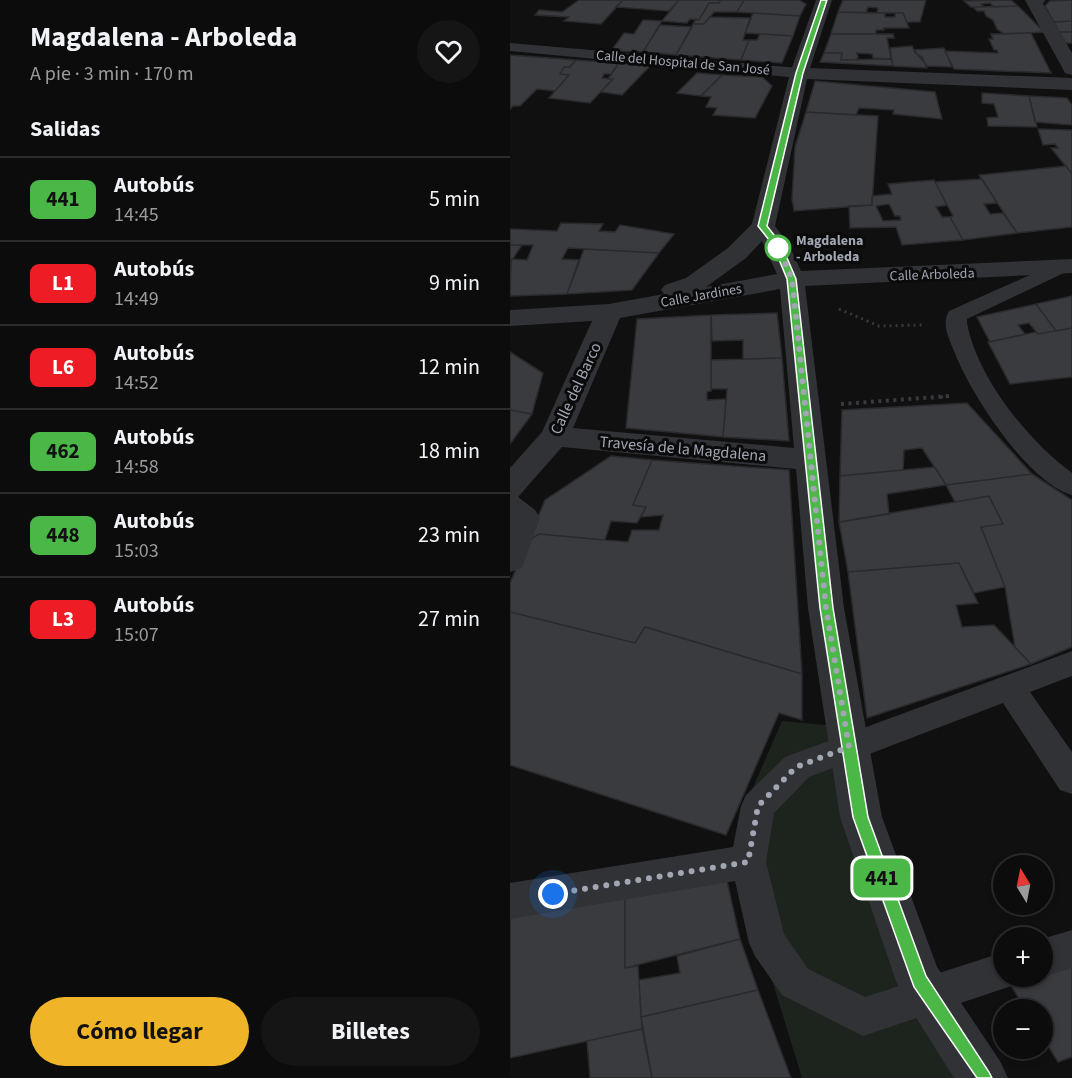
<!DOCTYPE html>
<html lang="es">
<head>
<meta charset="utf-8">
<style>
	:root { --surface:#0c0c0d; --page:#151516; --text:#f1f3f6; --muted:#9a9b9d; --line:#2c2c2e; --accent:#f0b429 }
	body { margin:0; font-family:"Source Sans 3",sans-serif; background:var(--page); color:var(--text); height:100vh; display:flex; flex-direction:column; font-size:22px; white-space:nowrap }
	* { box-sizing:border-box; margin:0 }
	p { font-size:20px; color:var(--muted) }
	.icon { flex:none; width:33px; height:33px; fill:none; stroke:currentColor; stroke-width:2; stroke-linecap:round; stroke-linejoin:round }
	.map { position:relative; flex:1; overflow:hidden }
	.side { display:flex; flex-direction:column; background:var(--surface); width:510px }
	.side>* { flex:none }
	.badge { padding:0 12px; border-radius:9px; font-size:21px; line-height:39px }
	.needle { width:39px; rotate:350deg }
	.buttons { position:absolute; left:483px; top:855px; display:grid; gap:12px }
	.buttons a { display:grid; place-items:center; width:60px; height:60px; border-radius:50%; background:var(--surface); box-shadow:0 3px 9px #0003,0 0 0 2px var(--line); font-size:30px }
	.you { position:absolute; width:30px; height:30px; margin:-15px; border:4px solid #fff; border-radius:50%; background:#1a73e8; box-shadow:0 0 0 9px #1a73e833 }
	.map>.badge { position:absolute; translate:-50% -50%; box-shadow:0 0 0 3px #fff }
	h2 { padding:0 30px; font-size:22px; line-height:54px }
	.round { display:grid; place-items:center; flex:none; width:63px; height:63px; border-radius:32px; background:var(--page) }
	.head { display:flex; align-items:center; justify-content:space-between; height:102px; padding:0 30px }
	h1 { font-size:28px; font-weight:700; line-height:45px }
	.button { display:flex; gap:12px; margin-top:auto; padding:12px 30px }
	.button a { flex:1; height:69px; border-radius:36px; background:var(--accent); color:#111; font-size:24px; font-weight:700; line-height:69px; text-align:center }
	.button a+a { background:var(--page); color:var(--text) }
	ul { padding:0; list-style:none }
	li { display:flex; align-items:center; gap:18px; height:84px; padding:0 30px; border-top:2px solid var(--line) }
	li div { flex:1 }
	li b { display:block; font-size:22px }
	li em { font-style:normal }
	li .badge { min-width:66px; font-weight:700; text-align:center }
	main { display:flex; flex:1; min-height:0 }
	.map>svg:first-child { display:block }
	.green { fill:#1c241d }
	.building { fill:#3a3b3f; stroke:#2a2a2d; stroke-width:1.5; fill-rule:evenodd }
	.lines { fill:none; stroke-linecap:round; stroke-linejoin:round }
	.path-far1 { stroke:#37393d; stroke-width:3; stroke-dasharray:2 4; stroke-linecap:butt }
	.path { stroke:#37393d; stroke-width:4; stroke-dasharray:3 4.5; stroke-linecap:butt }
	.pedestrian { fill:#313236; fill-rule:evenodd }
	.minor { fill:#313236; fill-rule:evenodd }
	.line { fill:#4ab747; stroke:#fff; stroke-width:1.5 }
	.walk { stroke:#a1a6b2; stroke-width:6; stroke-dasharray:0 10.8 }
	.stop-dot { fill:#fff; stroke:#4ab747; stroke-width:3 }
	.labels { text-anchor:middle; stroke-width:6; stroke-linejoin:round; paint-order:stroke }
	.far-street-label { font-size:14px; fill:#a1a6b2; stroke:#0b0b0c }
	.far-stop-label { font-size:14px; font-weight:bold; fill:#a1a6b2; stroke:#0b0b0c; text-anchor:start }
	.street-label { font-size:16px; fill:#a1a6b2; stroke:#0b0b0c }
</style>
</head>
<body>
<main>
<section class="side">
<div class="head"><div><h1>Magdalena - Arboleda</h1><p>A pie · 3 min · 170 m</p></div><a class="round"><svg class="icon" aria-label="heart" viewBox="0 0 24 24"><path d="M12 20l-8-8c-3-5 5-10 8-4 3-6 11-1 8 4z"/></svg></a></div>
<h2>Salidas</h2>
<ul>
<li><span class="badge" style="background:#4ab747;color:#111">441</span><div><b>Autobús</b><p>14:45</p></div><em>5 min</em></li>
<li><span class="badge" style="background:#ee1c25;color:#fff">L1</span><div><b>Autobús</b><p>14:49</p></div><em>9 min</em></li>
<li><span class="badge" style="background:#ee1c25;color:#fff">L6</span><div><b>Autobús</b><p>14:52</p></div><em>12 min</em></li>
<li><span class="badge" style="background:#4ab747;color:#111">462</span><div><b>Autobús</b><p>14:58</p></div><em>18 min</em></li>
<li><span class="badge" style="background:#4ab747;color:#111">448</span><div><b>Autobús</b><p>15:03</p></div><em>23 min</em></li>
<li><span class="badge" style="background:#ee1c25;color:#fff">L3</span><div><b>Autobús</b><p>15:07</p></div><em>27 min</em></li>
</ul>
<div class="button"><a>Cómo llegar</a><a>Billetes</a></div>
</section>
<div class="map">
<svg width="562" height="1078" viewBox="0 0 562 1078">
	<rect width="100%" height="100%" fill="#101011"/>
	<path class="green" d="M272 721 316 725 324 777 347 862 459 1078H292L245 924 238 799Z"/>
	<path class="building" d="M69 0H113L91 24 54 21 59 17 25 15 29 10 52 12Z
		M113 0H169L159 11 106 7Z
		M169 0H211L209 3H199L189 20 180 19 177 23 152 21Z
		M211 0H234L227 12H204L194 24H183L186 19 189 20 199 3H209Z
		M234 0H289L296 4 290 16 227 12Z
		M333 0H416L410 22H397L393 13H367L368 8 358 7 356 13 328 12Z
		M501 0 508 6 484 7 480 3 471 4 474 7H461L454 1Z
		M562 0V21L544 22 535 6 540 1Z
		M508 6 534 32 494 34 487 29 483 20 476 16 474 11H467L463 7Z
		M328 12 375 13V17H385V13H393L399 28H374V30H366V34H321Z
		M243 13 290 16 283 36 235 33Z
		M200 17 240 18 233 40H239L231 60 166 55 183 24H194Z
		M133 20 152 21 133 52 101 51 114 33 124 34Z
		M562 21V32H549L544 22Z
		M150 25 182 27 166 55 133 52Z
		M549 32H562V43H556Z
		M521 33 541 73 444 69 435 51 488 53 487 50H484L479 39H483L481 34Z
		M250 34 283 36 272 63 231 60 239 40H247Z
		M321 34H383L384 38H377L381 59 363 58 362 54 347 53 348 58 346 60H331L332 53H314Z
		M402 46 405 53 412 57 417 68 383 66 380 48Z
		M434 48 442 67 417 66 404 50Z
		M314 53H332L331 60 381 59 383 66 310 62Z
		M0 55 66 60 60 67H54L50 74 59 75 45 91 27 89 10 106H3L0 109Z
		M66 60 109 63 101 74H94L92 78 103 79 80 103 39 98 59 75 50 74 54 67H60Z
		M109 63 140 66 112 95 91 92 103 79H98Z
		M187 73 212 75 191 96 167 93Z
		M212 75 252 77 262 86 245 118 203 115 207 108 196 107 201 97 191 96Z
		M305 81 425 92 432 119 383 114 384 110 349 108 346 115 296 112Z
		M472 93 519 96 527 127 478 126 477 118 488 117 484 104 472 103Z
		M519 96 557 98 562 105V125L525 122Z
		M296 112 368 116 362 205 284 211 282 199 285 147Z
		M528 129 562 130V174L541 148H548L545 144 533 145Z
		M556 166 562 174V227L507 233 469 175Z
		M472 179 487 203 474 204 480 214 493 213 507 233 453 240 440 217 443 216 425 182Z
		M424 180 437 205 426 207 432 217H440L453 240 392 245 386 227 340 228 339 206 362 205V196L382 194 378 184ZM379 204 385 216H390L391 220 373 221 366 206Z
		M51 223 93 224 89 231 105 232 110 225 164 234 149 253 58 248 52 259 69 260 57 294 0 296 1 259 17 260 23 245H0V229L47 231Z
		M0 245H12L0 263Z
		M74 249 149 253 122 290 57 294Z
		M562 296V328L546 331 526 304Z
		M526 304 546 331 528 334 519 323 508 325 515 334 480 342 467 317Z
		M267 313 272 358 233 359V340L202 341 201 315Z
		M201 315V391L197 392V400L216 399 213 437 116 428 127 319Z
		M562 328V377L500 384 478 342 526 332 528 334Z
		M0 352 33 373 22 414 0 410Z
		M272 358 279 441 213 437 217 389H201V360Z
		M457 403 522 474 436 485 412 448 394 450 393 470 330 476 332 410Z
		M0 410 22 414 0 444Z
		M101 456 142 460 123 505 136 507 127 523 101 521 95 540 29 534 18 541 35 500Z
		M142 460 279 470 292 674 135 627 125 643 0 612V583L18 541 29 534 118 542 122 530H149L153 515 131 517 136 507 123 505Z
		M425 467 436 485 377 494 379 514 329 522 330 476Z
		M522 474 562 500V647L521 664 505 647 495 587 471 527 493 524 479 496 445 502 436 485Z
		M479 496 493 524 471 527 495 587 464 593 449 563 338 572 329 522Z
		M449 563 468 603 446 605 452 627 484 625 521 664 357 718 338 572Z
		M0 612 125 643 135 627 292 674V720L269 713 216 835 0 765Z
		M217 881 230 939 115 968V896Z
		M115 896V968L128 966 132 1029 0 1058V915Z
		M230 939 248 990 131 1017 129 980 170 973 167 956Z
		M562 958V1057L548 1062 532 1036V1010H516L497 979 505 976H532Z
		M248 990 281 1078H142L131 1017Z
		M132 1029 142 1078H80L77 1041Z"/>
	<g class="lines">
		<path class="path-far1" d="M329 309 369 326 414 325
			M431 397 440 396"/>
		<path class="path" d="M331 404 440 396"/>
		<path class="pedestrian" d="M0 43 289 68 297 73 289 78 0 51Z
			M549 262 556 264 559 268 556 272 457 319V323C467 377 518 441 562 473V495C517 482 460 393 444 351 439 338 431 324 439 311Z
			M562 651V676L520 692 562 752V794L550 790 493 703 299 777 264 813 256 862 274 934 298 969 355 997 494 952V976H511L507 984 353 1036 272 995 245 956 239 943 225 881 0 919V883L223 847 231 806 236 795 275 757Z
			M562 930V968L532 977V939Z"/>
		<path class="minor" d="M306 0H322L300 68 562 78V90L297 79 265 226 279 245 291 271 562 259V273L295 286 334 608 372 817 427 967 490 1061 498 1078H444L393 997 386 981 330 817 298 608 286 469 52 447 8 497 25 510 30 518 12 568 0 572V468L32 432 82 321 0 326V310L99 304 154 294 151 290 155 285 176 278 218 248 242 224 280 73ZM252 241 267 274 196 287 236 258ZM270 289 284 448 63 428 110 318Z
			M515 0H535L533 4 562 53V75L555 73 553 69Z"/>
	</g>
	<path class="line" d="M311 0H317L293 73 257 226 271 244 286 279 323 608 358 817 416 976 479 1072 482 1078H467L404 987 343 817 310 608 277 279 263 245 248 226 286 73Z"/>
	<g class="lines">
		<path class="walk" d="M43 894 238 862 248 806 286 767 339 747 316 608 282 279 267 244 268 248"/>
	</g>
	<circle class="stop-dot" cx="268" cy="248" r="12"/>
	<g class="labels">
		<g class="far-street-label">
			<text transform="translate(173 62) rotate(5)" y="5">Calle del Hospital de San José</text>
			<text transform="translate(422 274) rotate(-2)" y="5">Calle Arboleda</text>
			<text transform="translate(191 295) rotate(-10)" y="5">Calle Jardines</text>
		</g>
		<g class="far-stop-label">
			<text x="286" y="245">Magdalena<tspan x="286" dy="16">- Arboleda</tspan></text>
		</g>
		<g class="street-label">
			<text transform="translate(65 388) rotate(-65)" y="6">Calle del Barco</text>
			<text transform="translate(173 448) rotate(5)" y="6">Travesía de la Magdalena</text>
		</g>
	</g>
</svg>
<div class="buttons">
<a><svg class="needle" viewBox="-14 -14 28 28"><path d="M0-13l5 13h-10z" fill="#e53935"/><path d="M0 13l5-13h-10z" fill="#9a9b9d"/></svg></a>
<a>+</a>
<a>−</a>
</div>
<div class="you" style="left:43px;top:894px"></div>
<b class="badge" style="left:372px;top:878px;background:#4ab747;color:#111">441</b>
</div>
</main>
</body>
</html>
